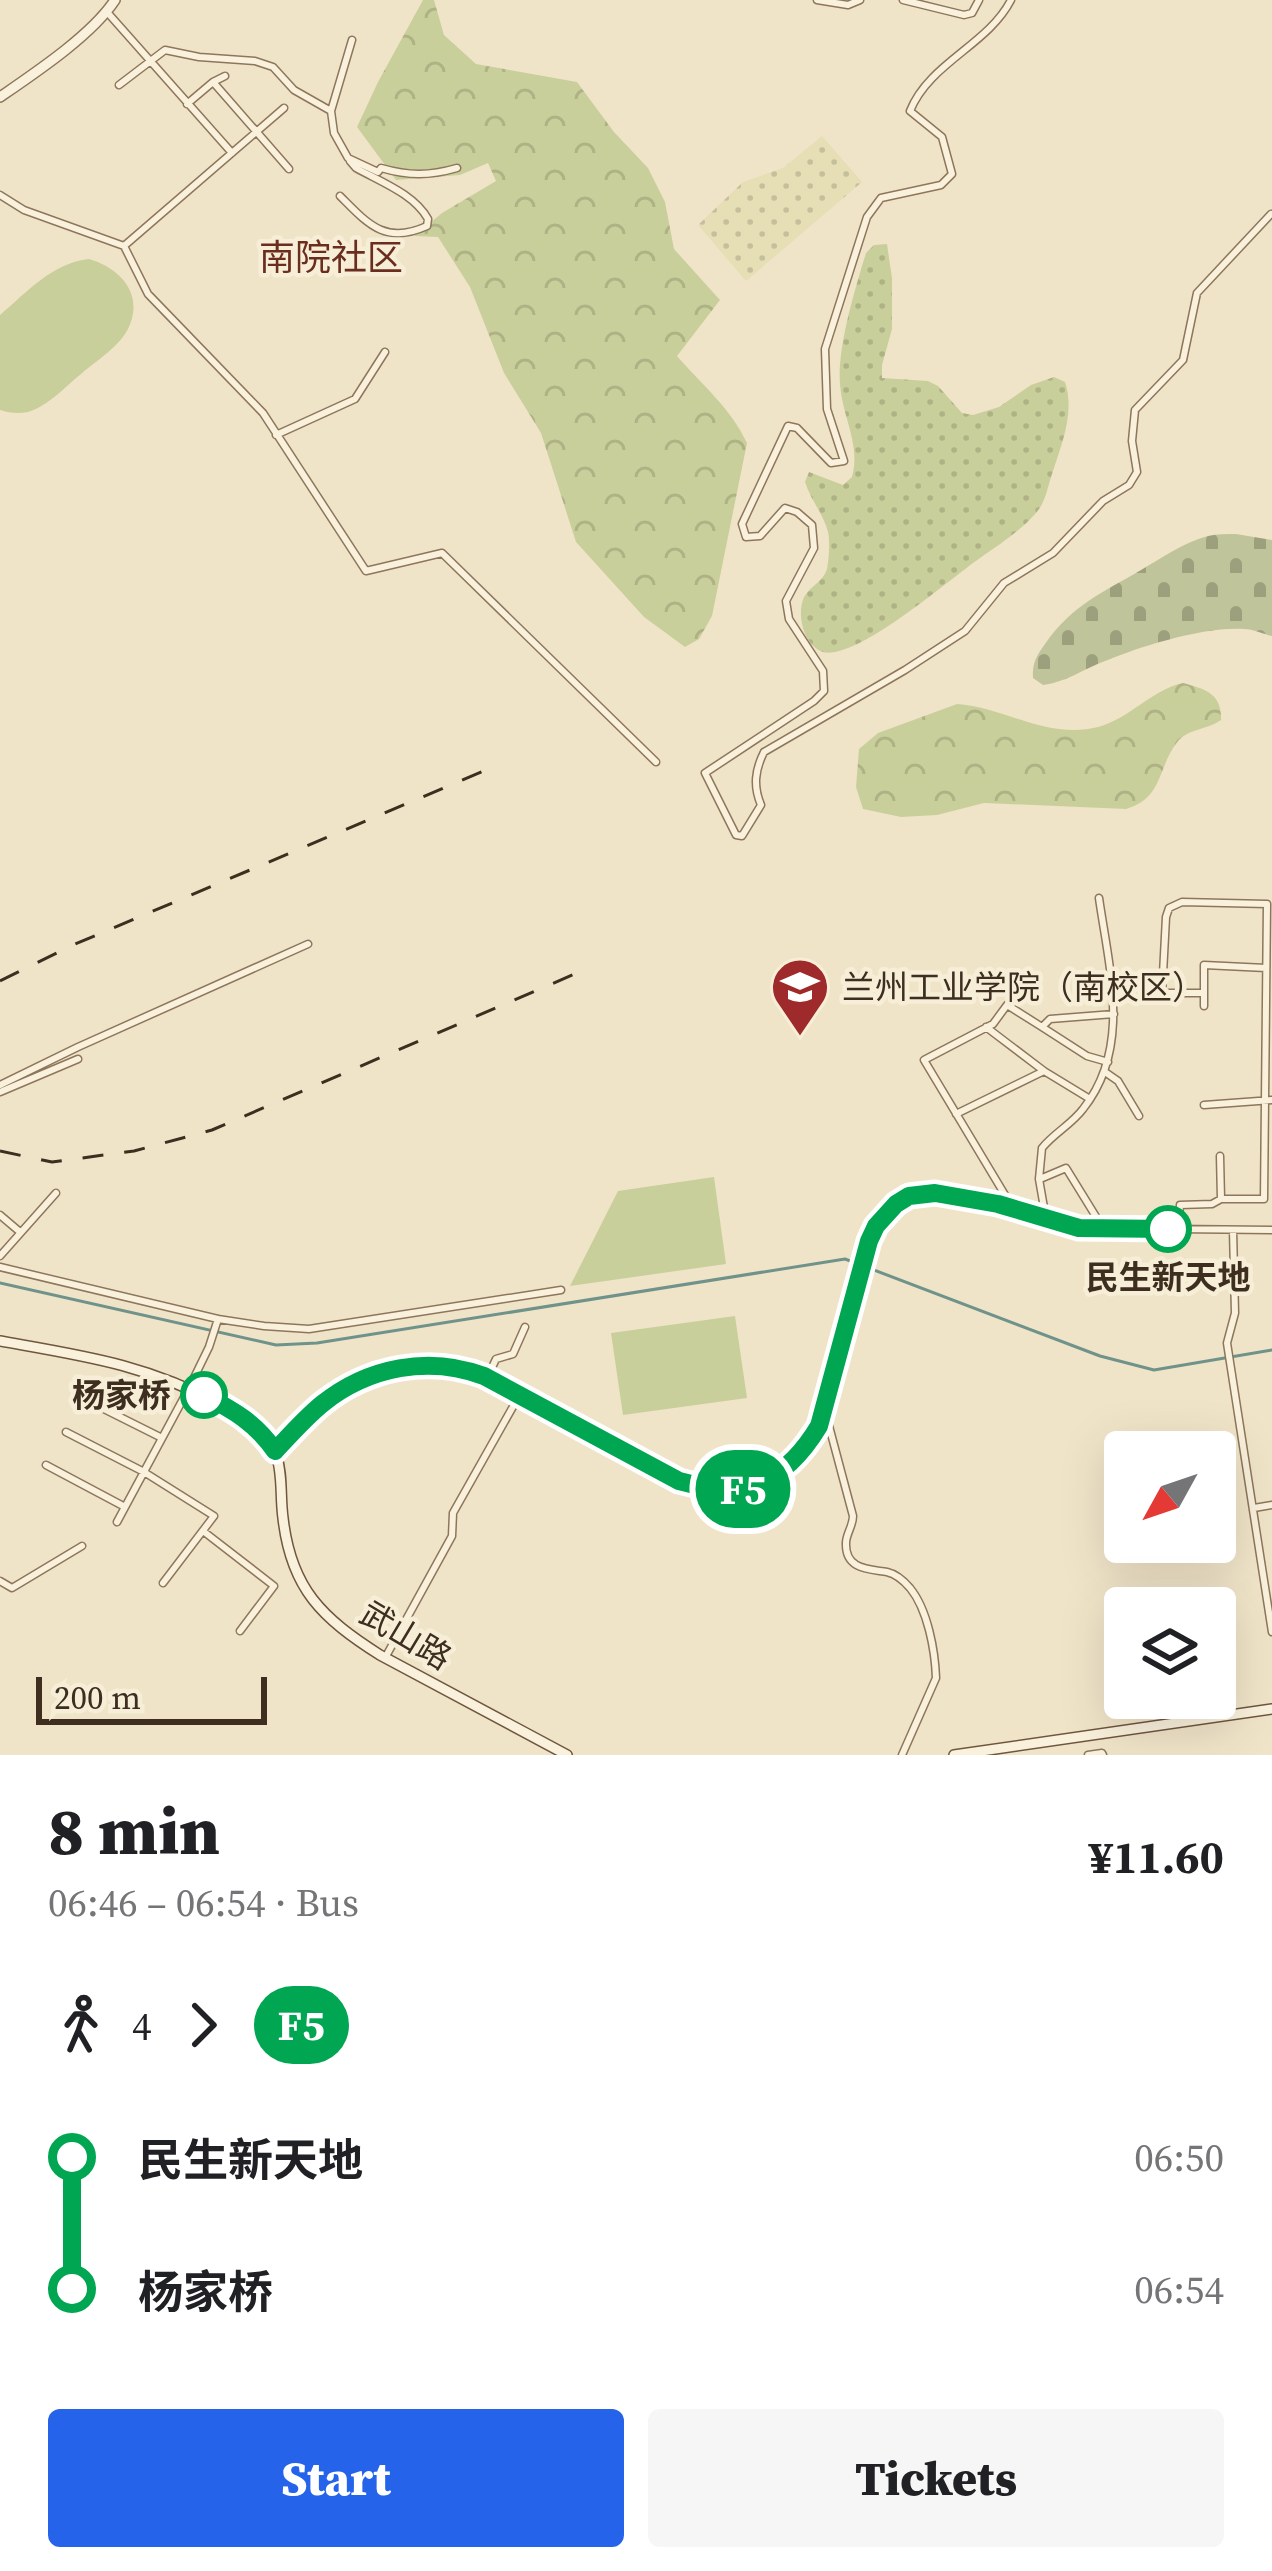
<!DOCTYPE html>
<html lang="en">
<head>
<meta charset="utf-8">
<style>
	:root { --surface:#fff; --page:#f6f6f6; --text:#202124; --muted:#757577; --accent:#2563eb }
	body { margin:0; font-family:"Source Serif 4","Noto Sans SC",serif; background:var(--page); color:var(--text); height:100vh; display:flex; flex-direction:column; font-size:45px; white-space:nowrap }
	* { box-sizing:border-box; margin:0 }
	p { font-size:39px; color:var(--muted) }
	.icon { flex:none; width:66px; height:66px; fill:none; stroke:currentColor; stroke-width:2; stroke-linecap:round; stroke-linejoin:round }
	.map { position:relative; height:1755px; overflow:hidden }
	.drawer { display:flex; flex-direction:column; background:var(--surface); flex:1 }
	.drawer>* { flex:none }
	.badge { padding:0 24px; border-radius:39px; font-size:42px; line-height:78px }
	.needle { width:78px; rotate:230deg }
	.tools { position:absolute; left:1104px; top:1431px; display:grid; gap:24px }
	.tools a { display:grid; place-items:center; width:132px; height:132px; border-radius:12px; background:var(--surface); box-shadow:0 12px 48px #0002; font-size:60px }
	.scale { position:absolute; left:36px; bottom:30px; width:231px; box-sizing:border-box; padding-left:12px; border:6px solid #3d2e20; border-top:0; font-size:33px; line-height:42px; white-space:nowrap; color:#3d2e20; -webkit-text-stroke:9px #f7eed8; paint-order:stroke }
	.map>.badge { position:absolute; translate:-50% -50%; box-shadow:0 0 0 6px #fff }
	.legs { display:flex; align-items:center; gap:18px; height:132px; padding:0 48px; font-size:39px }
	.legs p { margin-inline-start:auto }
	.overview { display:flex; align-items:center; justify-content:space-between; height:204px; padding:0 48px }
	h1 { font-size:66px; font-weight:800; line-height:90px }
	.action { display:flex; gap:24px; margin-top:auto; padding:24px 48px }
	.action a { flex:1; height:138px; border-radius:12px; background:var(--accent); color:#fff; font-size:48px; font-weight:800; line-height:138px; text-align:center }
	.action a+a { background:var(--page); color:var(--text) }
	ul { padding:0 48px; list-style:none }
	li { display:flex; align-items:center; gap:42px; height:132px; font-size:45px }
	li i { display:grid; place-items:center; width:18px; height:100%; margin:0 15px; background:currentColor }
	li i::after { content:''; width:30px; height:30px; margin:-15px; border:9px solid; border-radius:50%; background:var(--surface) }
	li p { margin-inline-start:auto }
	li:first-child i { background:linear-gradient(#0000 50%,currentColor 0) }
	li:last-child i { background:linear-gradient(currentColor 50%,#0000 0) }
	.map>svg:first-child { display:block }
	.farmland { fill:url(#farmland-dots) }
	.grass { fill:url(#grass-dots) }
	.forest { fill:url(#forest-crowns) }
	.cemetery { fill:url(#cemetery-stones) }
	.garden { fill:#c9cf9b }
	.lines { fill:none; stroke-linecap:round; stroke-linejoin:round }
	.stream { stroke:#6f938a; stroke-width:3 }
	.minor-casing { stroke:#8d765c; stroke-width:9 }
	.tertiary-casing { stroke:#8d765c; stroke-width:12 }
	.secondary-casing { stroke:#6f573f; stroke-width:12 }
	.minor { stroke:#faf1dc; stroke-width:6 }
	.tertiary { stroke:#faf1dc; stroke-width:9 }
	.secondary { stroke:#faf1dc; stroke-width:9 }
	.rail { stroke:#3d2e20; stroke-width:3; stroke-dasharray:21 21; stroke-linecap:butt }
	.line-1-casing { stroke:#fff; stroke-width:27 }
	.line-1 { stroke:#00a651; stroke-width:18 }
	.stop-1-dot { fill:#fff; stroke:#00a651; stroke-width:6 }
	.labels { text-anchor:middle; stroke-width:9; stroke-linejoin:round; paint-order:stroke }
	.poi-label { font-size:33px; fill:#3d2e20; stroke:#f7eed8; text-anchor:start }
	.stop-label { font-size:33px; font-weight:bold; fill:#3d2e20; stroke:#f7eed8 }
	.street-label { font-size:33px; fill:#3d2e20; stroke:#f7eed8 }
	.neighbourhood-label { font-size:36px; fill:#6b2e1e; stroke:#f7eed8 }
</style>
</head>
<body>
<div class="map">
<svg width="1272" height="1755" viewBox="0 0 1272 1755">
	<defs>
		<pattern id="farmland-dots" width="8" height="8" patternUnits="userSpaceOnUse" patternTransform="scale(3)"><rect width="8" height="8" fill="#e6deb5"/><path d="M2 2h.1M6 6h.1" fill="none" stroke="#c6bf9b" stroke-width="1.8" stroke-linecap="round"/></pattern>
		<pattern id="grass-dots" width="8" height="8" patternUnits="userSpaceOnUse" patternTransform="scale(3)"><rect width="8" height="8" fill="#c9cf9b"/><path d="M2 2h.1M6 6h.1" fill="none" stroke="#aeb285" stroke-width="1.8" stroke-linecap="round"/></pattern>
		<pattern id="forest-crowns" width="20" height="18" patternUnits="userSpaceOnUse" patternTransform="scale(3)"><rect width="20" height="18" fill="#c9cf9b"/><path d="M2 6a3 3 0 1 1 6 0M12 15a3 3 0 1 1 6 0" fill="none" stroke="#aeb285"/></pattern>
		<pattern id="cemetery-stones" width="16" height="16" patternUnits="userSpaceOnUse" patternTransform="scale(3)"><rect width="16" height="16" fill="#bfc49a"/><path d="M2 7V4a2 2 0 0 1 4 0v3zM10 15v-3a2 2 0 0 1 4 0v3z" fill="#9ca07d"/></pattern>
	</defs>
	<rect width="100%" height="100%" fill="#f0e4c8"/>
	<path class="farmland" d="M822 136 862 182 746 281 698 225 743 182 783 168Z"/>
	<path class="grass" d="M887 244 892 278V329L882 365V378L928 381 938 386 962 413 973 415 999 407 1031 385 1054 377 1065 382C1075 412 1062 443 1053 471 1048 485 1046 502 1036 513 1016 536 988 551 964 570 938 589 855 660 823 652 804 646 796 615 804 597 810 586 823 582 827 569 829 559 830 541 828 532 824 515 810 499 805 482L809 472 843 485 852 477C861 444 842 417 840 384 837 348 855 289 866 253L874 245Z"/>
	<path class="forest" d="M423 0H434L444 35 476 64 577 82 614 132 648 168 665 202 674 249 720 300 677 356C702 385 730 407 747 443L712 616 699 639 685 647 644 617 576 542 541 433 504 373 470 287 438 237 414 236 442 213 496 181 488 163 460 175 396 180 357 127 378 82Z
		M1183 683C1205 689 1222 693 1221 720 1209 729 1188 729 1178 741 1157 767 1164 798 1126 809L984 803 937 815 901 817 863 809 856 787 859 749 878 733 957 704C1004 707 1048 740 1098 727 1129 719 1151 690 1183 683Z"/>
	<path class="cemetery" d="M1236 534 1272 540V636C1263 634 1253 629 1244 629 1206 626 1141 646 1105 661 1083 669 1067 682 1043 685L1033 678C1032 663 1037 655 1045 644 1072 605 1102 593 1141 570 1162 558 1184 542 1208 536 1217 534 1227 534 1236 534Z"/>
	<path class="garden" d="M89 259C120 268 145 294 128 329 119 347 96 361 81 374 65 387 48 406 28 412 18 414 9 413 0 410V315C27 292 52 263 89 259Z
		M714 1177 726 1264 570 1286 618 1191Z
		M735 1316 747 1398 623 1415 611 1333Z"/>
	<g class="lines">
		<path class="stream" d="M0 1283 276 1345 317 1343 845 1259 1100 1356 1154 1370 1272 1350"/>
		<g class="minor-casing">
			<path id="minor" d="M817 0 848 5 860 0
				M903 0 964 15 972 13 979 0
				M1011 0C988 45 929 63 910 111L942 137 952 174 941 185 881 198 867 217 825 349 827 409 844 461 831 463 797 428 788 426 742 524 746 537 760 536 785 508 797 512 812 525 814 548 786 601 789 619 823 671 824 691 814 701 705 773 736 835 742 836 761 805C753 786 755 770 764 752L905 670 965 631 1004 583 1053 553 1103 501 1129 485 1137 472 1132 441 1135 410 1183 360 1197 293 1271 214
				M107 12 232 153
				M352 40 331 111 334 133 348 158 378 172 381 168C409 176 429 176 457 168
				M213 82 289 169
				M119 85 165 50 199 57 255 61 273 67 294 90 331 111
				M187 104 213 82 225 76
				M0 195 24 210 124 246 148 294 263 413 366 571 442 553 656 762
				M340 196C368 224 385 245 427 226L428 219C414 194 381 182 356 168L350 161
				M124 246 284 108
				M276 435 355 399 385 352
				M1204 993H1162L1166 917 1169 908 1182 902 1267 904 1264 1199H1221
				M1204 1006V965L1266 968
				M986 1027 1044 1071 1090 1099
				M1108 1062 1087 1056 1042 1027 1050 1019 1114 1014
				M1105 1072 1118 1081 1139 1116
				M0 1085 78 1047 308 944
				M0 1092 78 1059
				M1204 1105 1272 1100
				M956 1114 1044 1071
				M1040 1179 1066 1168 1103 1228
				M1011 1205 924 1060 993 1024 1007 1005 1042 1027
				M0 1215 20 1232
				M1046 1219 1039 1179 1042 1148C1054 1133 1072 1124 1083 1109 1132 1048 1109 968 1099 898
				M1178 1229 1180 1205 1212 1204 1221 1199 1220 1156
				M1233 1230 1235 1313 1227 1343 1272 1632
				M0 1256 56 1193
				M0 1267 218 1319
				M487 1378 496 1359 513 1354 525 1327
				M82 1398 162 1438
				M825 1411 853 1516C853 1526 846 1534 846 1543 845 1570 869 1569 887 1572 896 1574 904 1581 910 1588 928 1610 935 1651 936 1678L902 1755
				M66 1432 144 1472 214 1516 163 1583
				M275 1451C290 1435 305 1418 322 1404 368 1367 429 1355 483 1376L679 1481C744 1499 784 1484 819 1426L870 1241 876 1226 897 1204 909 1196 935 1193 998 1204 1079 1228 1272 1230
				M46 1465 125 1507
				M1254 1508 1272 1505
				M117 1522 189 1388 209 1347 218 1319 264 1326 309 1329 561 1290
				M203 1531 274 1586 240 1631
				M0 1581 12 1588 82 1546
				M385 1658 452 1536 453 1513 519 1396
				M1088 1755 1102 1753 1103 1755"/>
		</g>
		<g class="tertiary-casing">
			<path id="tertiary" d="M0 97C35 73 92 35 115 0"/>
		</g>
		<g class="secondary-casing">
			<path id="secondary" d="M0 1341C84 1356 145 1364 222 1405 243 1416 267 1430 276 1454 283 1474 280 1497 283 1518 291 1589 322 1618 380 1655L567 1755
				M954 1755 1272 1709"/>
		</g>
		<use href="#minor" class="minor"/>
		<use href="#tertiary" class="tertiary"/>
		<use href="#secondary" class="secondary"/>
		<path class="rail" d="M0 981 73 945 486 770
			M0 1151 52 1162 134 1151 212 1130 584 970"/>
	</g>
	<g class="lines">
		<g class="line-1-casing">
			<path id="line-1" d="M204 1395C233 1410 256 1423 275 1451 290 1435 305 1418 322 1404 368 1367 429 1355 484 1376L679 1481C744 1499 784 1484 819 1426L869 1241 876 1226 896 1204 909 1196 935 1193 998 1204 1079 1228 1168 1229"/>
		</g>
		<use href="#line-1" class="line-1"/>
	</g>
	<defs>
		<g id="university-pin" transform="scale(3)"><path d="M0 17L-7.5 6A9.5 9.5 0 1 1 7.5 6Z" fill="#9e2a2b" stroke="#f7eed8"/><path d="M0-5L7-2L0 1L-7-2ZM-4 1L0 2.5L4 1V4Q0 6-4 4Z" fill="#fff"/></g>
	</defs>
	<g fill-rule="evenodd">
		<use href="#university-pin" x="800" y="987"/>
	</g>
	<g class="stop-1-dot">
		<circle cx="1168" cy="1229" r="21"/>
		<circle cx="204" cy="1395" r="21"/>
	</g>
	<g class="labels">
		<g class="poi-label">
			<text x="842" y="999">兰州工业学院（南校区）</text>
		</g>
		<g class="stop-label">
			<text x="1168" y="1289">民生新天地</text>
			<text x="171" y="1407" text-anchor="end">杨家桥</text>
		</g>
		<g class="street-label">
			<text transform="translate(406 1635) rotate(31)" y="12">武山路</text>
		</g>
		<g class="neighbourhood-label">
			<text x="331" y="270">南院社区</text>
		</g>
	</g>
</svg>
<div class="tools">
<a><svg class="needle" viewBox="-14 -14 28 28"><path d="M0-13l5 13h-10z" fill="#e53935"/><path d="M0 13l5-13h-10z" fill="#757577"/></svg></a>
<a><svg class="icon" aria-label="layers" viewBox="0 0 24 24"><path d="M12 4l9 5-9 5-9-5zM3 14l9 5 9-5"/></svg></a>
</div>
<div class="scale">200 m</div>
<b class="badge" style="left:743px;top:1489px;background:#00a651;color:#fff">F5</b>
</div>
<section class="drawer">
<div class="overview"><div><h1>8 min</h1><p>06:46 – 06:54 · Bus</p></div><b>¥11.60</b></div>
<div class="legs"><svg class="icon" aria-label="walk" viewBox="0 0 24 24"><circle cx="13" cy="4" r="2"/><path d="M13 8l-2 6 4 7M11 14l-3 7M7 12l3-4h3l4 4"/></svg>4<svg class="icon" aria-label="forward" viewBox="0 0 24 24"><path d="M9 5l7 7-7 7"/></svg><b class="badge" style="background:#00a651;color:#fff">F5</b></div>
<ul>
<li><i style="color:#00a651"></i><b>民生新天地</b><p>06:50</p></li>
<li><i style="color:#00a651"></i><b>杨家桥</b><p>06:54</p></li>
</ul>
<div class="action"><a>Start</a><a>Tickets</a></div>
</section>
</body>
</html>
